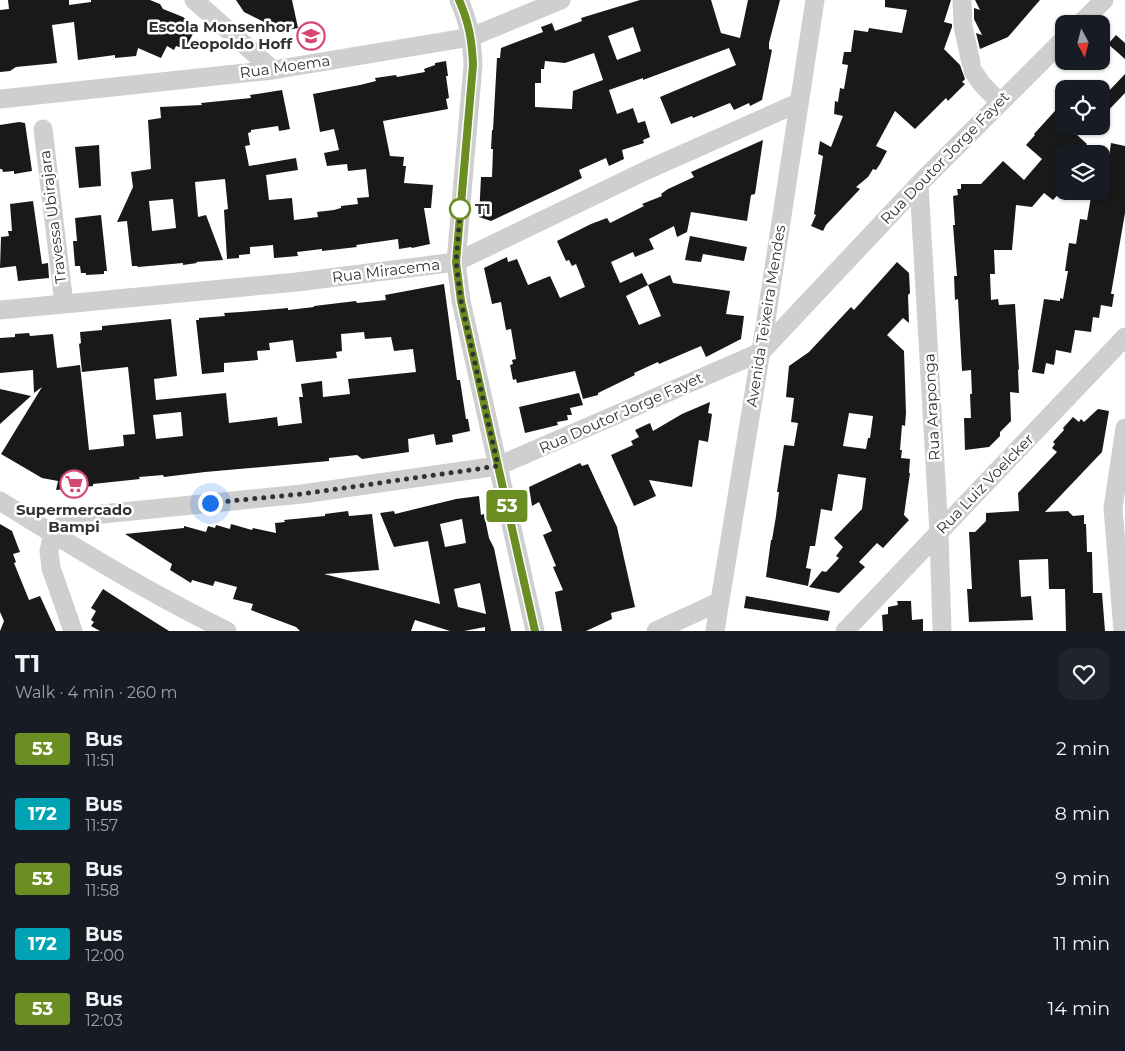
<!DOCTYPE html>
<html lang="en">
<head>
<meta charset="utf-8">
<style>
	:root { --surface:#171b24; --page:#20242c; --text:#f1f3f6; --muted:#9ea1a6 }
	body { margin:0; font-family:Montserrat,sans-serif; background:var(--page); color:var(--text); height:100vh; display:flex; flex-direction:column; font-size:19px; white-space:nowrap }
	* { box-sizing:border-box; margin:0 }
	p { font-size:16px; color:var(--muted) }
	.icon { flex:none; width:28px; height:28px; fill:none; stroke:currentColor; stroke-width:2; stroke-linecap:round; stroke-linejoin:round }
	.map { position:relative; height:631px; overflow:hidden }
	.details { display:flex; flex-direction:column; background:var(--surface); flex:1 }
	.details>* { flex:none }
	.badge { padding:0 10px; border-radius:4px; font-size:18px; line-height:32px }
	.needle { width:32px; rotate:173deg }
	.tools { position:absolute; left:1055px; top:15px; display:grid; gap:10px }
	.tools a { display:grid; place-items:center; width:55px; height:55px; border-radius:10px; background:var(--surface); box-shadow:0 1px 4px #0004; font-size:25px }
	.you { position:absolute; width:25px; height:25px; margin:-12px; border:4px solid #fff; border-radius:50%; background:#1a73e8; box-shadow:0 0 0 8px #1a73e833 }
	.map>.badge { position:absolute; translate:-50% -50%; box-shadow:0 0 0 2px #fff }
	.round { display:grid; place-items:center; flex:none; width:52px; height:52px; border-radius:15px; background:var(--page) }
	.summary { display:flex; align-items:center; justify-content:space-between; height:85px; padding:0 15px }
	h1 { font-size:24px; font-weight:700; line-height:38px }
	ul { padding:0; list-style:none }
	li { display:flex; align-items:center; gap:15px; height:65px; padding:0 15px }
	li div { flex:1 }
	li b { display:block; font-size:19px }
	li em { font-style:normal }
	li .badge { min-width:55px; font-weight:700; text-align:center }
	.map>svg:first-child { display:block }
	.building { fill:#191919; fill-rule:evenodd }
	.lines { fill:none; stroke-linecap:round; stroke-linejoin:round }
	.minor { stroke:#cfcfcf; stroke-width:19 }
	.line-casing { stroke:#fff; stroke-width:11 }
	.line { stroke:#6b8e23; stroke-width:8 }
	.walk { stroke:#323232; stroke-width:5; stroke-dasharray:0 9 }
	.stop-dot { fill:#fff; stroke:#6b8e23; stroke-width:2.5 }
	.labels { text-anchor:middle; stroke-width:5; stroke-linejoin:round; paint-order:stroke }
	.poi-label { font-size:15px; font-weight:bold; fill:#323232; stroke:#fff; text-anchor:end }
	.street-label { font-size:15px; fill:#323232; stroke:#fff }
	.stop-label { font-size:15px; font-weight:bold; fill:#323232; stroke:#fff; text-anchor:start }
</style>
</head>
<body>
<div class="map">
<svg width="1125" height="631" viewBox="0 0 1125 631">
	<rect width="100%" height="100%" fill="#fff"/>
	<path class="building" d="M8 0H69V5L91 2V0H150L160 4 163 9 183 17 196 28 185 49 176 46 174 50 167 46 161 58 138 48 136 56 115 58V55L78 60 74 22 52 25 57 63 16 67 10 71 0 72V10L9 9Z
		M236 0H292L298 28 282 31 244 12Z
		M640 0H711L721 33 740 38 748 0H780L769 43V49L772 50 762 100 750 106 749 103 734 110 730 103 693 118 692 116 671 124 660 97 736 65 729 48 643 80V78L609 90 617 114 633 108 638 123 645 121 650 137 643 140 644 143 622 150 624 159 609 166 606 158 579 170 582 178 559 189 491 221 479 217 481 177H492L493 149H491L492 130H493L497 58H500L501 48 543 32 541 27 552 23 555 31 582 21 581 18ZM633 27 641 51 617 60 608 36ZM594 53 603 80 573 91 572 109 535 107V83H541V69H544L545 61 565 63Z
		M885 0H951L944 22 952 24V27L944 49 960 65 965 79 962 82 965 84 948 101 946 98 915 129 895 111 876 146 887 151 880 164 876 170 873 169 868 177 856 187 860 189 826 225 823 231 811 226 816 215 814 214 823 156 818 154 820 141 831 147 843 116 834 114 835 101 838 102 840 88 844 89 848 65 842 64 844 52H851L854 30 868 32 869 28 902 33 907 10 885 7Z
		M975 0H1040L1008 37 980 49 976 33 982 35 974 19V8L980 10Z
		M1116 35 1125 43V59L1108 44Z
		M446 61 448 76H446L449 98 446 99 448 109 383 121 390 156 404 157 403 166H406L404 183 433 185 431 208H424L430 244 412 248 411 247 399 249 398 239 356 245 357 247 322 251V249L297 252 298 256 274 258 273 245 250 247V254L239 255V258L227 259 224 210 228 209 225 179 195 182 198 217 206 215 223 260 196 262 197 263 183 265V263L138 267 137 266H132L127 221 117 222 133 187 131 172 151 169 148 120 161 118 160 107 202 105 201 103 251 98 250 95 282 90 290 129 279 131 278 126 251 130V132L248 133 250 145 245 146 249 166 296 158 298 170 266 175 269 200 292 198 294 220 318 217 317 212 334 210 341 208V206L358 204 357 198 369 197 366 169 348 171 347 164 327 166 324 153 339 150 334 129 320 132 313 94 360 85 376 81 375 78 396 75 397 77 425 72 424 69 435 65V63ZM173 199 176 228 152 231 149 201Z
		M1125 74V93L1101 118V88L1107 93Z
		M1064 101V126H1083L1076 134 1087 144 1079 154H1064V173L1057 181 1064 188 1053 200 1044 193 1032 207 1016 205 1012 250H994L995 274H990L991 300 998 299 999 305 1015 304 1019 370 1018 369 1019 393 1010 392 1011 421 1000 432V436L989 447 965 450 964 418H971L970 394H972L971 370 962 371 958 299 955 300 954 276H957L953 225H955L953 196 958 195 957 189H961V184H981L1003 161 1024 180 1042 159 1026 145 1035 135 1034 134Z
		M19 122 25 123 32 171 14 174V171L3 172 2 169H0V125Z
		M763 140 755 194 751 195 747 221 691 212 687 232 677 237 674 226 649 239 654 249 635 257 633 252 611 262 620 283 642 273 648 285 670 275 673 283 730 291 726 314 744 316 741 339 706 357 701 346 659 364 658 362 634 373 635 375 598 393V395L583 399 575 371 517 383 516 379 513 380 510 365 513 364 512 360 516 359 511 329 506 330 501 302 492 304 484 268 507 257 508 262 517 259 528 285 550 276 560 298 585 287 576 264 572 266 569 260 566 261 557 241 591 224 607 218 610 223 644 206 642 204 662 196 661 194 668 189 694 177 691 172ZM648 285 661 316 639 325 626 296Z
		M1111 143 1125 146V213L1111 294H1114L1112 307 1101 305 1099 318 1093 317 1091 332 1075 330 1071 353 1056 350 1054 365 1046 363 1044 374 1032 372 1044 299 1060 301V298L1063 299 1068 271H1065L1069 243 1076 244 1080 219 1087 220 1092 191H1101L1103 164H1108Z
		M99 145 101 186 79 188 75 147Z
		M33 201 42 264 48 263 49 278 18 281 16 266 0 268 1 237 9 236 8 231H12L10 204Z
		M101 215 107 271H104V274L86 275V273H81L80 266H75L73 241H77L75 218Z
		M690 236 747 247 744 261 703 254 701 262 685 260Z
		M897 262 909 273 910 293 908 295 909 323 903 318 887 335 904 351 906 413 905 426 902 425 900 450H902L901 458 910 459 909 473H910L904 515 909 520 883 548 877 543 859 562 865 567 839 593 809 587 822 571 826 572 839 558 836 556 843 547 834 538 862 509 866 478 838 474 832 511 821 509 815 546H810L806 568 811 569 808 586 766 577 771 540H772L776 516 779 492H777L784 445 794 446 798 423 791 422 794 398 786 397 789 366 809 352 851 307 854 310ZM849 413 873 416 870 438H868L866 449 843 446Z
		M444 284 457 380H460L466 419H468L470 431 452 435 453 442 436 445 434 434 408 439 409 452 362 459 357 455 329 458V461L205 472 164 477 163 475 139 477 140 479 93 484V486L56 490 58 481 42 478 1 454 42 387 34 393 33 370 0 373V338L15 337V334L29 333 30 336 53 334 57 368 80 365 89 450 124 446 123 435 135 434 128 367 82 372 79 344 81 343 80 332 102 330V326L171 319 177 376 154 379 156 400 226 393 229 423 277 417 278 426 302 423 299 397H303L301 384 322 381 323 397 350 394 348 379 416 372 413 349 394 351 391 337 365 339 364 332 341 334 342 351 336 352 337 358 296 362 293 340 269 343 270 350 257 351 258 360 224 363V372L202 374 196 320H199V318L225 316 224 313 241 312 288 308V310L314 307V306L356 301 357 303 386 300 385 295ZM181 412 183 436 156 439 153 415Z
		M0 389 31 396 0 424Z
		M579 393 583 405 570 408 572 415H567L568 420 557 422 558 425 525 433 519 407Z
		M710 402 708 413 712 414 708 442 699 440 692 487 649 480 656 496 634 506 611 455 633 445 631 441 639 437 635 430 650 423 653 431 682 414Z
		M1098 409 1109 411 1102 452 1045 512 1068 511 1073 516 1084 515V524H1086L1087 552H1092L1093 593H1102L1105 631H1066L1065 589H1049L1048 559 1019 560 1021 597 1031 596 1033 620 969 622 967 589H972L969 532H975L986 521V513L1019 511 1018 493 1057 452 1052 448 1055 444 1053 442 1064 430 1063 428 1073 417 1079 422 1081 419 1084 422Z
		M580 463 582 466 588 464 617 527 635 607 611 613 612 619 586 631H562L555 592 563 590 553 567 556 566 543 535 552 531 539 502 532 506 529 487Z
		M479 496 481 515 484 514 489 538 494 548 511 631H485V627L464 631H450L415 620 411 631H300L296 627 251 610 253 604 233 599 237 587 215 581 213 586 192 580 191 583 170 570 172 564 125 534 184 528V526L206 532 208 526 215 528 216 525 230 529 231 524 252 530 253 528 276 533 275 523 285 522 284 520 325 516V514L348 511 349 516 372 514 379 570 324 574 440 604 428 541 394 547 380 513 394 511 395 514 456 499ZM462 519 466 543 445 547 440 524ZM480 583 486 614 458 607 454 589Z
		M0 524 12 531 20 552 13 554 16 562 14 563 29 600 40 596 56 631H0L4 621 0 612Z
		M103 589 134 609 169 631H100L91 626 94 622 91 620 96 611 91 608Z
		M746 596 830 611 828 621 744 608Z
		M897 601H911L912 620 923 619V631H883L882 615 888 614V607L898 605Z"/>
	<g class="lines">
		<path class="minor" d="M194 0 273 70
			M459 0C469 23 472 40 473 65L456 262 461 301 535 631
			M962 0 963 26 971 63
			M1080 24 1104 0
			M973 71 981 83 999 102
			M0 99 273 70 471 37 561 0
			M43 129 64 304
			M919 184 939 533 942 631
			M0 310 297 282 456 262 647 170 798 103
			M0 501C74 547 149 593 227 631
			M53 533 67 522 82 516 302 494 498 466 761 352 919 184 1064 39
			M53 533 49 551 51 568 73 631
			M656 631 719 602
			M715 631 766 320 815 0
			M845 631 1125 337
			M1123 631 1113 508 1125 428"/>
	</g>
	<g class="lines">
		<g class="line-casing">
			<path id="line" d="M459 0C469 23 472 40 473 65L456 262 461 301 535 631"/>
		</g>
		<use href="#line" class="line"/>
		<path class="walk" d="M210 503 302 494 498 466 461 301 456 262 461 203 460 209"/>
	</g>
	<defs>
		<g id="school-ring" transform="scale(1.4375)"><circle r="9.5" fill="#fff" stroke="#d44872" stroke-width="1.5"/><path d="M0-5L7-2L0 1L-7-2ZM-4 1L0 2.5L4 1V4Q0 6-4 4Z" fill="#d44872"/></g>
		<g id="supermarket-ring" transform="scale(1.4375)"><circle r="9.5" fill="#fff" stroke="#d44872" stroke-width="1.5"/><path d="M-6-5.5h2.5l.6 2H6L4.5 2H-2.5L-4.4-4H-6ZM-1.5 3.2a1.3 1.3 0 1 0 .1 0ZM3 3.2a1.3 1.3 0 1 0 .1 0Z" fill="#d44872"/></g>
	</defs>
	<g fill-rule="evenodd">
		<use href="#school-ring" x="311" y="36"/>
		<use href="#supermarket-ring" x="74" y="484"/>
	</g>
	<circle class="stop-dot" cx="460" cy="209" r="10"/>
	<g class="labels">
		<g class="poi-label">
			<text x="292" y="32">Escola Monsenhor<tspan x="292" dy="17">Leopoldo Hoff</tspan></text>
			<text x="74" y="515" text-anchor="middle">Supermercado<tspan x="74" dy="17">Bampi</tspan></text>
		</g>
		<g class="street-label">
			<text transform="translate(285 67) rotate(-8)" y="5">Rua Moema</text>
			<text transform="translate(945 158) rotate(-46)" y="5">Rua Doutor Jorge Fayet</text>
			<text transform="translate(53 217) rotate(-97)" y="5">Travessa Ubirajara</text>
			<text transform="translate(386 271) rotate(-7)" y="5">Rua Miracema</text>
			<text transform="translate(766 316) rotate(-81)" y="5">Avenida Teixeira Mendes</text>
			<text transform="translate(932 407) rotate(-93)" y="5">Rua Araponga</text>
			<text transform="translate(621 413) rotate(-24)" y="5">Rua Doutor Jorge Fayet</text>
			<text transform="translate(985 484) rotate(-46)" y="5">Rua Luiz Voelcker</text>
		</g>
		<g class="stop-label">
			<text x="475" y="214">T1</text>
		</g>
	</g>
</svg>
<div class="tools">
<a><svg class="needle" viewBox="-14 -14 28 28"><path d="M0-13l5 13h-10z" fill="#e53935"/><path d="M0 13l5-13h-10z" fill="#9ea1a6"/></svg></a>
<a><svg class="icon" aria-label="locate" viewBox="0 0 24 24"><circle cx="12" cy="12" r="6"/><path d="M12 2v4M12 18v4M2 12h4M18 12h4"/></svg></a>
<a><svg class="icon" aria-label="layers" viewBox="0 0 24 24"><path d="M12 4l9 5-9 5-9-5zM3 14l9 5 9-5"/></svg></a>
</div>
<div class="you" style="left:210px;top:503px"></div>
<b class="badge" style="left:507px;top:506px;background:#6b8e23;color:#fff">53</b>
</div>
<section class="details">
<div class="summary"><div><h1>T1</h1><p>Walk · 4 min · 260 m</p></div><a class="round"><svg class="icon" aria-label="heart" viewBox="0 0 24 24"><path d="M12 20l-8-8c-3-5 5-10 8-4 3-6 11-1 8 4z"/></svg></a></div>
<ul>
<li><span class="badge" style="background:#6b8e23;color:#fff">53</span><div><b>Bus</b><p>11:51</p></div><em>2 min</em></li>
<li><span class="badge" style="background:#00a3b4;color:#fff">172</span><div><b>Bus</b><p>11:57</p></div><em>8 min</em></li>
<li><span class="badge" style="background:#6b8e23;color:#fff">53</span><div><b>Bus</b><p>11:58</p></div><em>9 min</em></li>
<li><span class="badge" style="background:#00a3b4;color:#fff">172</span><div><b>Bus</b><p>12:00</p></div><em>11 min</em></li>
<li><span class="badge" style="background:#6b8e23;color:#fff">53</span><div><b>Bus</b><p>12:03</p></div><em>14 min</em></li>
</ul>
</section>
</body>
</html>
